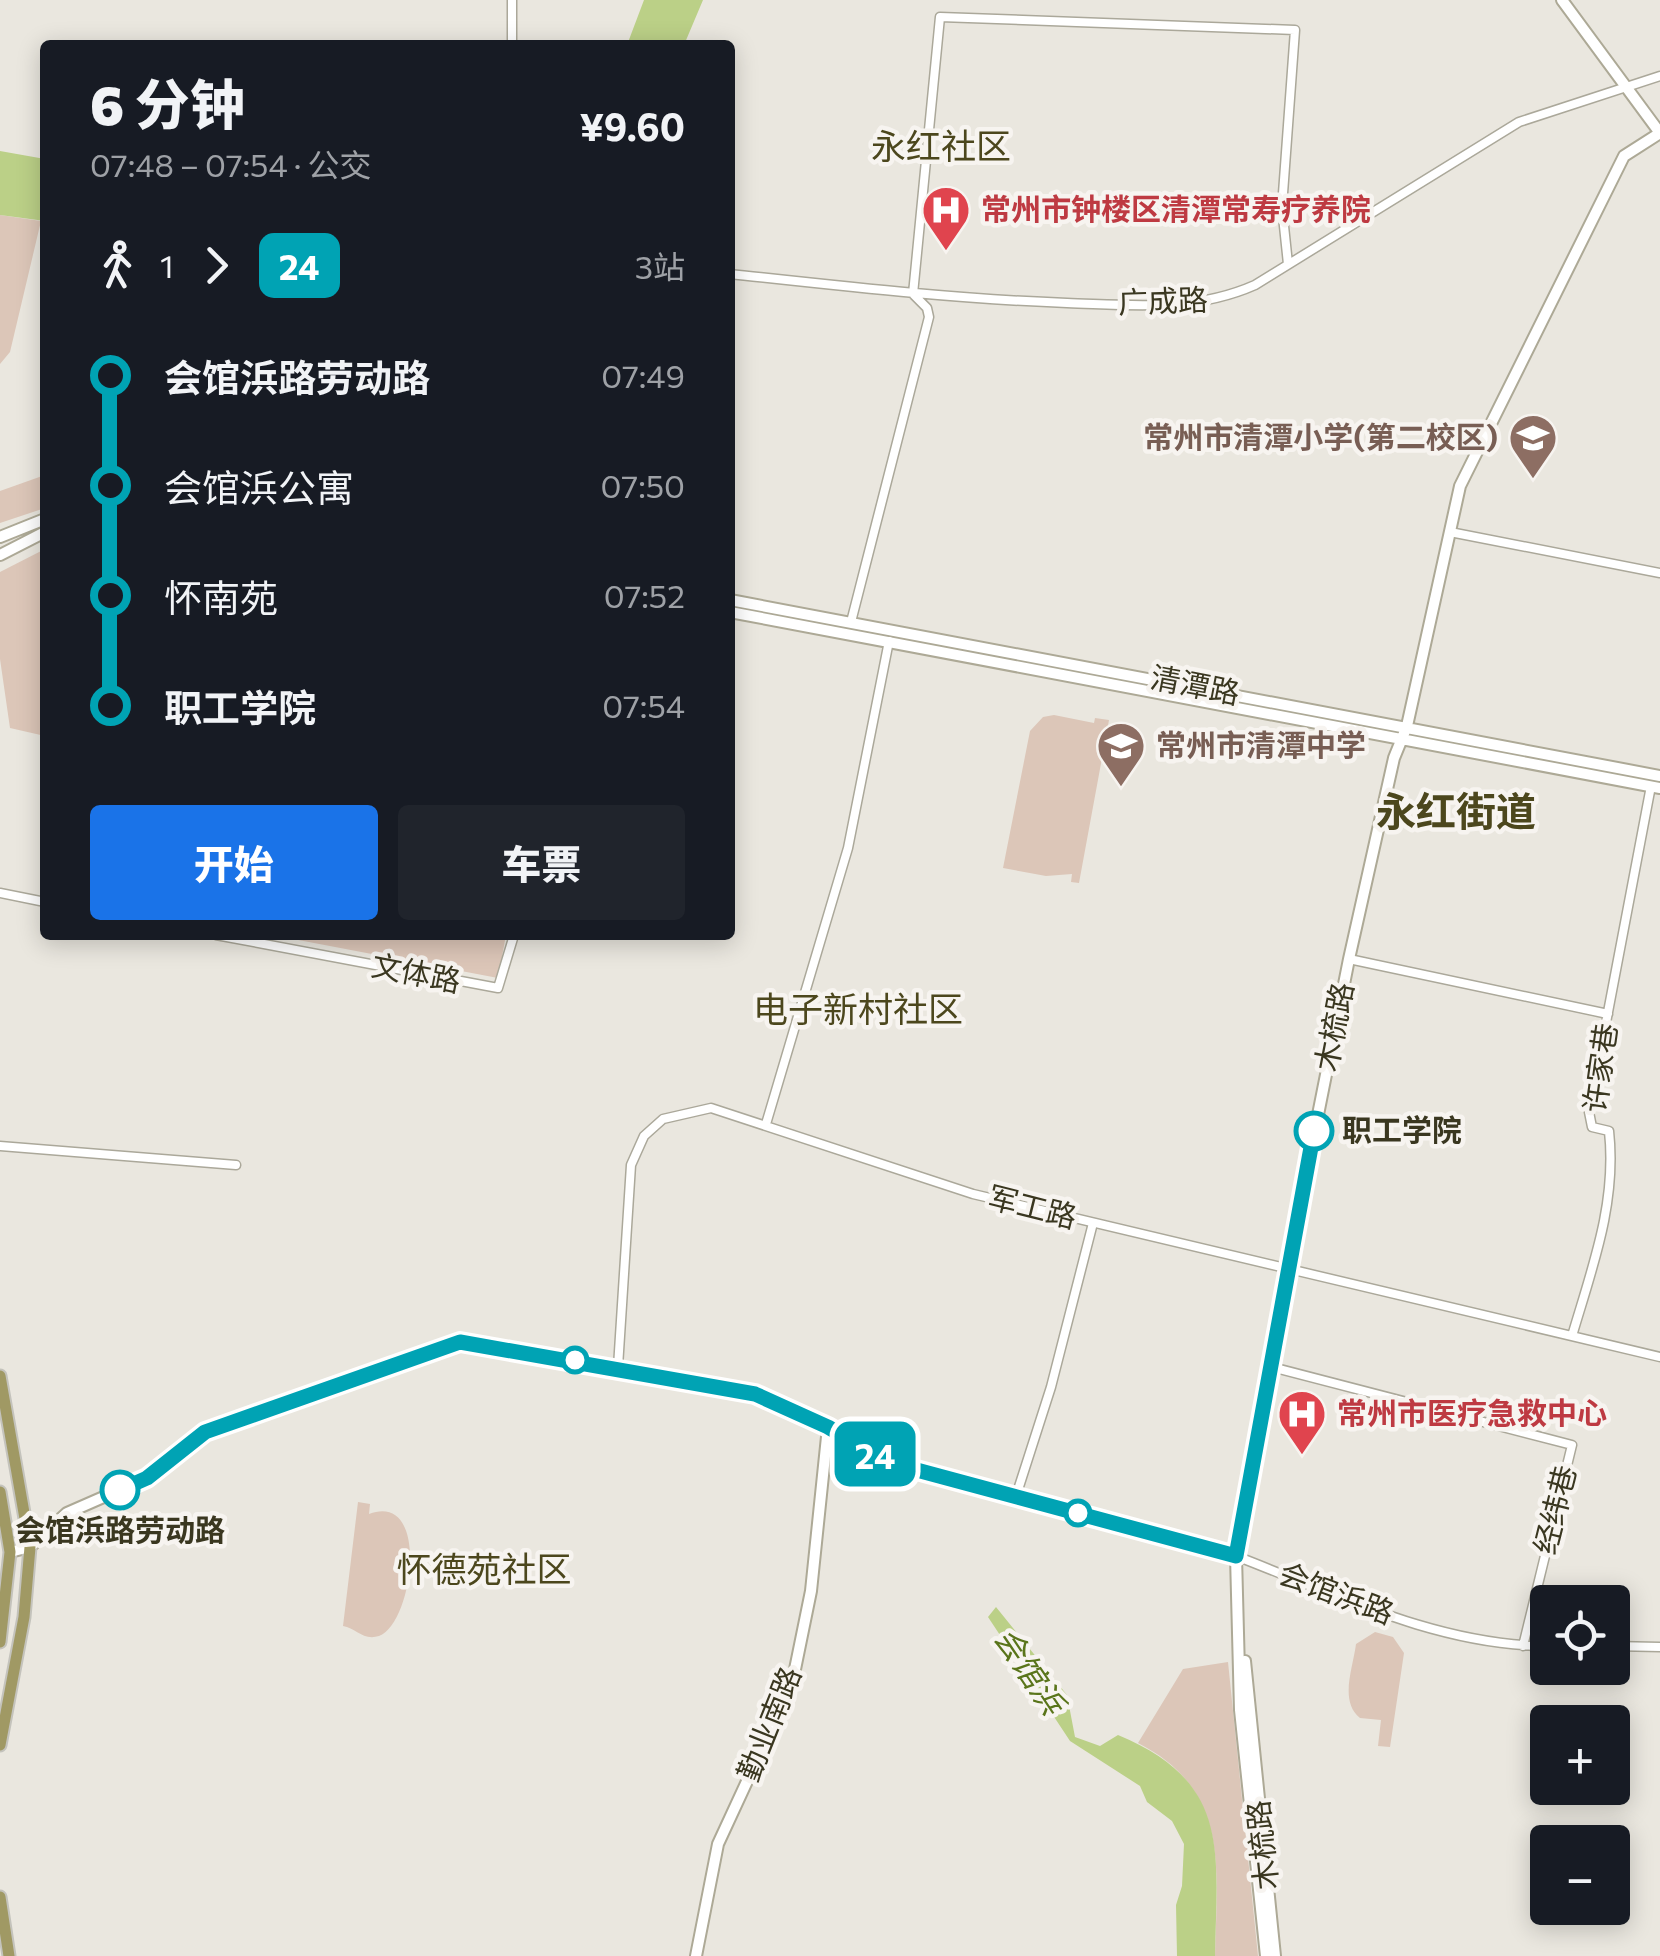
<!DOCTYPE html>
<html lang="zh">
<head>
<meta charset="utf-8">
<style>
	:root { --surface:#171b24; --page:#20242c; --text:#f1f3f6; --muted:#9ea1a6; --accent:#1a73e8 }
	body { margin:0; font-family:Commissioner,"Noto Sans SC",sans-serif; background:var(--page); color:var(--text); height:100vh; display:flex; flex-direction:column; font-size:38px; white-space:nowrap }
	* { box-sizing:border-box; margin:0 }
	p { font-size:32px; color:var(--muted) }
	.icon { flex:none; width:55px; height:55px; fill:none; stroke:currentColor; stroke-width:2; stroke-linecap:round; stroke-linejoin:round }
	.map { position:relative; flex:1; overflow:hidden }
	.panel { position:absolute; left:40px; top:40px; width:695px; height:900px; display:flex; flex-direction:column; background:var(--surface); border-radius:10px; box-shadow:0 5px 25px #0003 }
	.panel>* { flex:none }
	.badge { padding:0 20px; border-radius:15px; font-size:35px; line-height:65px }
	.controls { position:absolute; left:1530px; top:1585px; display:grid; gap:20px }
	.controls a { display:grid; place-items:center; width:100px; height:100px; border-radius:10px; background:var(--surface); box-shadow:0 5px 25px #0003; font-size:50px }
	.map>.badge { position:absolute; translate:-50% -50%; box-shadow:0 0 0 5px #fff }
	.legs { display:flex; align-items:center; gap:15px; height:110px; padding:0 50px; font-size:32px }
	.legs p { margin-inline-start:auto }
	.summary { display:flex; align-items:center; justify-content:space-between; height:170px; padding:0 50px }
	h1 { font-size:55px; font-weight:800; line-height:75px }
	.primary-button { display:flex; gap:20px; margin-top:auto; padding:20px 50px }
	.primary-button a { flex:1; height:115px; border-radius:10px; background:var(--accent); color:#fff; font-size:40px; font-weight:800; line-height:115px; text-align:center }
	.primary-button a+a { background:var(--page); color:var(--text) }
	ul { padding:0 50px; list-style:none }
	li { display:flex; align-items:center; gap:35px; height:110px; font-size:38px }
	li i { display:grid; place-items:center; width:15px; height:100%; margin:0 12px; background:currentColor }
	li i::after { content:''; width:25px; height:25px; margin:-12px; border:8px solid; border-radius:50%; background:var(--surface) }
	li p { margin-inline-start:auto }
	li:first-child i { background:linear-gradient(#0000 50%,currentColor 0) }
	li:last-child i { background:linear-gradient(currentColor 50%,#0000 0) }
	.map>svg:first-child { display:block }
	.green { fill:#dcc6b8 }
	.water { fill:#bbd087 }
	.lines { fill:none; stroke-linecap:round; stroke-linejoin:round }
	.street-casing { stroke:#aba89a; stroke-width:11 }
	.secondary-casing { stroke:#ada996; stroke-width:14 }
	.primary-casing { stroke:#c4c3bc; stroke-width:15 }
	.street { stroke:#fff; stroke-width:8 }
	.secondary { stroke:#fff; stroke-width:10 }
	.primary { stroke:#a09964; stroke-width:11 }
	.line-1-casing { stroke:#fff; stroke-width:22 }
	.line-1 { stroke:#00a3b4; stroke-width:15 }
	.stop-1-dot { fill:#fff; stroke:#00a3b4; stroke-width:5 }
	.labels { text-anchor:middle; stroke-width:9; stroke-linejoin:round; paint-order:stroke }
	.health-label { font-size:30px; font-weight:bold; fill:#be3a42; stroke:#f7f4f0; text-anchor:start }
	.street-label { font-size:30px; fill:#3a3720; stroke:#f7f4f0 }
	.education-label { font-size:30px; font-weight:bold; fill:#785e54; stroke:#f7f4f0; text-anchor:end }
	.stop-label { font-size:30px; font-weight:bold; fill:#3a3720; stroke:#f7f4f0; text-anchor:start }
	.water-label { font-size:32px; font-style:italic; fill:#5a751b; stroke:#f7f4f0 }
	.quarter-label { font-size:35px; fill:#4c471d; stroke:#f7f4f0 }
	.district-label { font-size:40px; font-weight:bold; fill:#4c471d; stroke:#f7f4f0 }
</style>
</head>
<body>
<div class="map">
<svg width="1660" height="1956" viewBox="0 0 1660 1956">
	<rect width="100%" height="100%" fill="#eae7df"/>
	<path class="green" d="M0 215 41 221 10 352 0 364Z
		M45 475V508L0 523V491Z
		M45 549V736L10 728 0 659V572Z
		M1054 715 1094 723 1095 718 1109 720 1079 883 1071 882 1072 874 1046 876 1003 868 1030 731 1043 717Z
		M272 935H506L498 978Z
		M358 1502 370 1504 369 1514C431 1491 413 1624 379 1636 363 1641 356 1628 343 1626Z
		M1375 1632 1393 1637 1404 1653 1390 1747 1378 1746 1381 1720 1360 1718C1339 1701 1353 1668 1356 1644Z
		M1228 1662 1258 1956H1215C1217 1867 1230 1790 1138 1743L1183 1669Z"/>
	<path class="water" d="M644 0H703L684 45H627Z
		M0 151 45 159V221L0 215Z
		M996 1607 1067 1695 1075 1737 1100 1746 1118 1735C1231 1782 1217 1850 1215 1956H1177L1176 1905 1182 1886 1184 1844 1172 1821 1147 1802 1140 1786 1070 1741 988 1617Z"/>
	<g class="lines">
		<g class="street-casing">
			<path id="street" d="M512 45V0
				M730 274C842 286 954 299 1067 303 1133 305 1194 312 1255 285L1519 122 1660 76
				M1450 532 1660 573
				M851 622 929 317 927 308 913 294 940 17 1295 30 1282 207 1288 264
				M0 893 45 902
				M216 935 498 988 514 935
				M1349 959 1608 1014
				M766 1124 848 848 889 641
				M0 1146 236 1165
				M1572 1336C1592 1268 1617 1203 1609 1131L1592 1127 1589 1112 1651 786
				M1268 1366 1572 1445 1523 1646
				M618 1367 631 1165 644 1136 663 1119 711 1108 973 1194 1660 1357
				M1016 1496 1051 1387 1093 1223
				M1236 1556C1335 1594 1439 1646 1548 1646
				M1612 1646 1660 1647"/>
		</g>
		<g class="secondary-casing">
			<path id="secondary" d="M1562 0 1660 133
				M0 537 45 519
				M0 555 45 532
				M730 600 1660 776
				M730 612 1660 788
				M10 1552 30 1547 67 1513 147 1478 205 1432 460 1342 755 1395 828 1427 887 1462 1236 1556
				M1245 1661 1275 1956
				M696 1956 718 1844 792 1684 811 1591 828 1427
				M1266 1956 1240 1710 1236 1556 1268 1366 1349 959 1394 758 1407 726 1460 486 1624 156 1660 133"/>
		</g>
		<g class="primary-casing">
			<path id="primary" d="M0 1376 30 1547 24 1617 0 1745
				M0 1492 10 1552 0 1642
				M0 1897 9 1956"/>
		</g>
		<use href="#street" class="street"/>
		<use href="#secondary" class="secondary"/>
		<use href="#primary" class="primary"/>
	</g>
	<g class="lines">
		<g class="line-1-casing">
			<path id="line-1" d="M120 1490 147 1478 205 1432 460 1342 755 1394 828 1427 887 1462 1236 1556 1314 1131"/>
		</g>
		<use href="#line-1" class="line-1"/>
	</g>
	<defs>
		<g id="hospital-pin" transform="scale(2.5)"><path d="M0 17L-7.5 6A9.5 9.5 0 1 1 7.5 6Z" fill="#e0444e" stroke="#f7f4f0"/><path d="M-5-5h3v3.5h4V-5h3V5h-3V1.5h-4V5h-3Z" fill="#fff"/></g>
		<g id="school-pin" transform="scale(2.5)"><path d="M0 17L-7.5 6A9.5 9.5 0 1 1 7.5 6Z" fill="#8d6e63" stroke="#f7f4f0"/><path d="M0-5L7-2L0 1L-7-2ZM-4 1L0 2.5L4 1V4Q0 6-4 4Z" fill="#fff"/></g>
	</defs>
	<g fill-rule="evenodd">
		<use href="#hospital-pin" x="946" y="210"/>
		<use href="#school-pin" x="1533" y="438"/>
		<use href="#school-pin" x="1121" y="746"/>
		<use href="#hospital-pin" x="1302" y="1414"/>
	</g>
	<g class="stop-1-dot">
		<circle cx="1314" cy="1131" r="18"/>
		<circle cx="575" cy="1360" r="12"/>
		<circle cx="120" cy="1490" r="18"/>
		<circle cx="1078" cy="1513" r="12"/>
	</g>
	<g class="labels">
		<g class="health-label">
			<text x="981" y="220">常州市钟楼区清潭常寿疗养院</text>
			<text x="1337" y="1424">常州市医疗急救中心</text>
		</g>
		<g class="street-label">
			<text transform="translate(1163 302) rotate(-2)" y="10">广成路</text>
			<text transform="translate(1195 686) rotate(11)" y="10">清潭路</text>
			<text transform="translate(416 974) rotate(11)" y="10">文体路</text>
			<text transform="translate(1335 1027) rotate(-79)" y="10">木梳路</text>
			<text transform="translate(1601 1068) rotate(-82)" y="10">许家巷</text>
			<text transform="translate(1032 1208) rotate(14)" y="10">军工路</text>
			<text transform="translate(1556 1510) rotate(-76)" y="10">经纬巷</text>
			<text transform="translate(1336 1594) rotate(21)" y="10">会馆浜路</text>
			<text transform="translate(770 1724) rotate(-68)" y="10">勤业南路</text>
			<text transform="translate(1263 1845) rotate(-96)" y="10">木梳路</text>
		</g>
		<g class="education-label">
			<text x="1498" y="448">常州市清潭小学(第二校区)</text>
			<text x="1156" y="756" text-anchor="start">常州市清潭中学</text>
		</g>
		<g class="stop-label">
			<text x="1342" y="1141">职工学院</text>
			<text x="120" y="1541" text-anchor="middle">会馆浜路劳动路</text>
		</g>
		<g class="water-label">
			<text transform="translate(1029 1671) rotate(56)" y="11">会馆浜</text>
		</g>
		<g class="quarter-label">
			<text x="941" y="159">永红社区</text>
			<text x="858" y="1022">电子新村社区</text>
			<text x="484" y="1582">怀德苑社区</text>
		</g>
		<g class="district-label">
			<text x="1456" y="826">永红街道</text>
		</g>
	</g>
</svg>
<div class="controls">
<a><svg class="icon" aria-label="locate" viewBox="0 0 24 24"><circle cx="12" cy="12" r="6"/><path d="M12 2v4M12 18v4M2 12h4M18 12h4"/></svg></a>
<a>+</a>
<a>−</a>
</div>
<b class="badge" style="left:875px;top:1454px;background:#00a3b4;color:#fff">24</b>
<section class="panel">
<div class="summary"><div><h1>6 分钟</h1><p>07:48 – 07:54 · 公交</p></div><b>¥9.60</b></div>
<div class="legs"><svg class="icon" aria-label="walk" viewBox="0 0 24 24"><circle cx="13" cy="4" r="2"/><path d="M13 8l-2 6 4 7M11 14l-3 7M7 12l3-4h3l4 4"/></svg>1<svg class="icon" aria-label="forward" viewBox="0 0 24 24"><path d="M9 5l7 7-7 7"/></svg><b class="badge" style="background:#00a3b4;color:#fff">24</b><p>3站</p></div>
<ul>
<li><i style="color:#00a3b4"></i><b>会馆浜路劳动路</b><p>07:49</p></li>
<li><i style="color:#00a3b4"></i><span>会馆浜公寓</span><p>07:50</p></li>
<li><i style="color:#00a3b4"></i><span>怀南苑</span><p>07:52</p></li>
<li><i style="color:#00a3b4"></i><b>职工学院</b><p>07:54</p></li>
</ul>
<div class="primary-button"><a>开始</a><a>车票</a></div>
</section>
</div>
</body>
</html>
